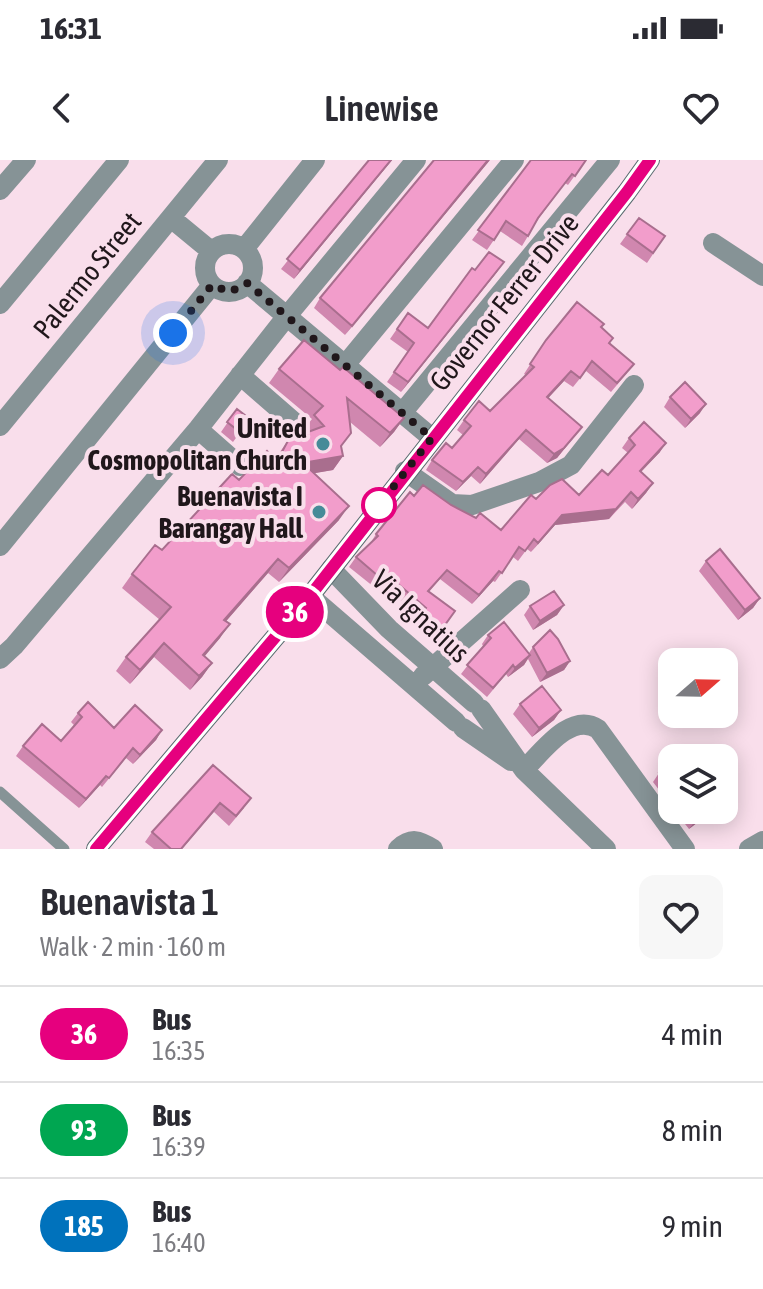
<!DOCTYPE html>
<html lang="en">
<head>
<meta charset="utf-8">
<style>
	:root { --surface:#fff; --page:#f7f7f7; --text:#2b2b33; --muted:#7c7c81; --line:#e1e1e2 }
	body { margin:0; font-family:"Asap Condensed",sans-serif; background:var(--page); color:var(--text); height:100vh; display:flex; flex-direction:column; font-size:30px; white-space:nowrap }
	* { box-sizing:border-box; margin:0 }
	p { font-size:26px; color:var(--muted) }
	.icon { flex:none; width:44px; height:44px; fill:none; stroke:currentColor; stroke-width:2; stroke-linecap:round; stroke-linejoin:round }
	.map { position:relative; height:689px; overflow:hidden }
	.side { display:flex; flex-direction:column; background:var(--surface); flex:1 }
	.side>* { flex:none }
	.badge { padding:0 16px; border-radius:26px; font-size:28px; line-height:52px }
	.needle { width:52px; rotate:70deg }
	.fabs { position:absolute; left:658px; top:488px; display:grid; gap:16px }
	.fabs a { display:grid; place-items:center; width:80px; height:80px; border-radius:16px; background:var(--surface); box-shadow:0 4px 20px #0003; font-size:40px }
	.you { position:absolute; width:40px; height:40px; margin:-20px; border:6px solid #fff; border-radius:50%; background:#1a73e8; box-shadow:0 0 0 12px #1a73e833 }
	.map>.badge { position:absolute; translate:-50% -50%; box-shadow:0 0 0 4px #fff }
	.round { display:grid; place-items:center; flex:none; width:84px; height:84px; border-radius:16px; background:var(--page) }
	.summary { display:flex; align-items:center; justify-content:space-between; height:136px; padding:0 40px }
	h1 { font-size:38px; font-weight:600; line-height:60px }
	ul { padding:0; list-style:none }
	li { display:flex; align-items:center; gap:24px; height:96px; padding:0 40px; border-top:2px solid var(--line) }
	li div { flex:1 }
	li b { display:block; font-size:30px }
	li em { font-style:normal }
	li .badge { min-width:88px; font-weight:700; text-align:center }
	.status { display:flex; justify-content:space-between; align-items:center; height:56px; padding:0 40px; background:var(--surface); direction:ltr }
	.status svg { height:22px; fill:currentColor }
	header { display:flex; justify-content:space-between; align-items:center; height:104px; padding:0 40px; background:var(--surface); font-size:36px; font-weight:600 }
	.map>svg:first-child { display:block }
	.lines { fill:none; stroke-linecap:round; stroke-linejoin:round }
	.service { stroke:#869396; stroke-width:11 }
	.minor { stroke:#869396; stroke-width:20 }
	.secondary { stroke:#596b6f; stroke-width:20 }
	.wall { fill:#d087af }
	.shaded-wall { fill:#a96e8e }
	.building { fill:#f29dcb; stroke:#a96e8e; stroke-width:2 }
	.line-casing { stroke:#fff; stroke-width:18 }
	.line { stroke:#e6007e; stroke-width:12 }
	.walk { stroke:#20171b; stroke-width:8; stroke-dasharray:0 14.4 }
	.poi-dot { fill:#468b98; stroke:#f9deeb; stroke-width:3 }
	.stop-dot { fill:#fff; stroke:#e6007e; stroke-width:4 }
	.labels { text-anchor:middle; stroke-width:8; stroke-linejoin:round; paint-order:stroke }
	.street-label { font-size:28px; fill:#20171b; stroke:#f9deeb }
	.poi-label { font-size:28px; font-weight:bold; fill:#20171b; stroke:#f9deeb; text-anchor:end }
</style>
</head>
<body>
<div class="status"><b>16:31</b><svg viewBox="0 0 49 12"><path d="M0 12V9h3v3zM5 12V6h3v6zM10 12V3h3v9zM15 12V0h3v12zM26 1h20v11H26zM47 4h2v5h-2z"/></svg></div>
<header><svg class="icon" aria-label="back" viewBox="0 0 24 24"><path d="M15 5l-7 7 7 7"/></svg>Linewise<svg class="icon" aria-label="heart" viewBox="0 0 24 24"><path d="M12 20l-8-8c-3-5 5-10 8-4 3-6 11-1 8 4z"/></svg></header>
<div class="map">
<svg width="763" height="689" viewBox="0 0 763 689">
	<rect width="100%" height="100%" fill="#f9deeb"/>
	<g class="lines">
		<path class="service" d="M0 632 64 689"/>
		<path class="minor" d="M0 30 26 0
			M171 58 211 91
			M713 83 763 116
			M205 108a24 24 0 1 1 48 0a24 24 0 1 1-48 0Z
			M244 89 315 0
			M247 123 432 278
			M0 144 119 0
			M345 205 514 0
			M240 215 294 262
			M402 253 610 0
			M0 266 218 0
			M198 269 240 306
			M405 311 452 344 472 345 539 322 571 305 634 225
			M0 386 212 125
			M331 409 389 469 474 543
			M310 436 456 562
			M0 499 14 486 198 269 287 156 416 0
			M423 516 520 430
			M481 549 524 610 606 689
			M463 568 511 601
			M524 610C542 592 571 551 598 569L685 689
			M398 689C411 677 419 680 433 689
			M749 689 763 681"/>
		<path class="secondary" d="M96 689 310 436 627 32 650 0"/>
	</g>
	<path class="wall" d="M369 0H392L294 119 281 109Z
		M490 0 345 175 314 148 320 138Z
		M531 0H586L568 25 565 23 537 61 522 86 500 71 487 90 472 80Z
		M639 58 665 76 647 103 620 84Z
		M475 110 497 112 401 232 387 222 408 192 390 179 408 153 428 168Z
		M601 167 613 178 610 183 627 213 611 232 586 211 573 227 564 221 548 238 582 267 557 298 547 303 519 279 480 324 471 316 456 331 426 310 432 300 452 288 463 275 457 270 464 260 490 251 526 215 524 214 540 189Z
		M279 209 340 210 404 258 394 272 380 287 350 262 341 286 343 296 333 310 314 313 339 360 279 422 268 413 226 461 220 478 204 496 212 503 202 517 190 530 154 497 130 524 116 511 126 497 160 460 122 428 132 414 162 390 239 320 275 299 289 279 307 272 304 269 312 259 269 223Z
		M670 237 700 253 685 268 664 247Z
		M237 249 250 259 233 282 221 272Z
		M629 278 660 292 641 312 653 323 646 333 632 349 625 342 609 359 555 365 531 392 527 389 518 401 513 397 495 422 493 421 472 444 440 419 429 432 455 451 435 478 415 463 419 458 384 426 379 431 349 407 356 397 370 384 376 374 414 336 451 345 501 370 536 339 579 335 608 315 628 293 622 288Z
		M706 401 760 438 753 448 738 460 699 411Z
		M564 445 557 455 533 470 524 455 530 446Z
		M488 475 529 493 533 487 570 501 564 510 540 522 528 499 524 505 508 517 506 514 487 537 461 514 483 486 482 484Z
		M520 544 561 550 554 560 532 577 513 554Z
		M78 553 114 568 162 570 156 580 133 604 126 598 102 627 100 625 79 648 16 596 23 586 61 581 74 565 71 562Z
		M672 603V647L653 622 659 613Z
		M213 605 244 648 229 666 214 652 182 689H154L145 682 152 672Z
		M674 650H710L707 655 689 669Z"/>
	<path class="shaded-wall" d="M391 0H392L294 119 300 110Z
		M488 0H490L345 175 352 166Z
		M504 102 497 112 401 232 408 222Z
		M571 211 564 221 540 247 547 237Z
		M706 244 700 253 685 268 691 259Z
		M404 258 394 272 380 287 390 273Z
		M582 267 557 298 547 303 554 294Z
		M526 270 519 279 480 324 486 314Z
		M666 283 660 292 633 320 640 311Z
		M343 296 333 310 293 317 303 303Z
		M478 307 471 316 456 331 463 322Z
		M653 323 646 333 632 349 638 339Z
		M631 332 609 359 555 365 531 392 562 355Z
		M349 346 339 360 279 422 289 408Z
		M278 399 268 413 215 474 224 460Z
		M499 411 493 421 472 444 479 435Z
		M760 438 753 448 738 460 745 450Z
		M564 445 557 455 533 470 540 461Z
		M230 464 220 478 194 509 203 495Z
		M164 483 154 497 130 524 140 510Z
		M530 495 524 505 508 517 515 508Z
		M570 501 564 510 540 522 547 513Z
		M212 503 202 517 190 530 199 516Z
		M561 550 554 560 532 577 539 568Z
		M162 570 156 580 133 604 140 595Z
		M106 616 100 625 79 648 86 639Z
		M708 650H710L707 655 689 669 696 660Z"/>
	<path class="building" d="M369 0H391L300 110 287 99Z
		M434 0H488L352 166 320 138Z
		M531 0H586L575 16 572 14 538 58 528 76 506 61 494 80 478 70Z
		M639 58 665 76 653 93 627 74Z
		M489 92 504 102 408 222 394 212 414 183 397 169 408 153 428 168 472 108 475 110Z
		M577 142 604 164 601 167 613 178 609 183 634 204 617 223 592 201 580 218 571 211 547 237 582 267 564 288 554 294 526 270 486 314 478 307 463 322 432 300 446 283 452 288 471 266 464 260 479 241 490 251 534 207 530 204 546 180Z
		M304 180 340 210 343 207 404 258 390 273 347 238 351 273 341 286 343 296 303 303 349 346 289 408 278 399 224 460 230 464 203 495 212 503 199 516 164 483 140 510 126 497 171 447 132 414 155 385 162 390 232 314 239 320 267 291 277 301 289 279 324 266 314 255 323 246 279 209Z
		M685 222 706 244 691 259 670 237Z
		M237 249 250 259 240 272 227 262Z
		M644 262 666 283 640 311 653 323 638 339 631 332 616 349 562 355 538 383 534 379 525 391 519 387 502 413 499 411 479 435 447 410 428 431 455 451 442 469 422 454 426 448 390 417 385 422 356 397 378 376 376 374 410 332 414 336 423 325 451 345 476 358 480 353 501 370 531 335 536 339 550 325 562 319 579 335 602 310 608 315 635 285 629 278Z
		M720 389 760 438 745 450 706 401Z
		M554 431 564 445 540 461 530 446Z
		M504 462 530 495 515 508 513 505 493 528 467 505 491 478 488 475Z
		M550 470 558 479 570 501 547 513 533 487Z
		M542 526 561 550 539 568 520 544Z
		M88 542 114 568 135 545 162 570 140 595 133 588 109 618 106 616 86 639 23 586 42 564 61 581 82 557 78 553Z
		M672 603V629L659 613Z
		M213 605 251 638 236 656 220 643 181 689H171L152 672Z
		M688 650H708L696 660Z"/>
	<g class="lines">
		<g class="line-casing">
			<path id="line" d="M96 689 310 436 627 32 650 0"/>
		</g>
		<use href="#line" class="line"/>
		<path class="walk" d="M173 173 212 125 230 132 247 123 432 278 379 345"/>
	</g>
	<g class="poi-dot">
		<circle cx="323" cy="284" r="8"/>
		<circle cx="319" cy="352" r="8"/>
	</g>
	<circle class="stop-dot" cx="379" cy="345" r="16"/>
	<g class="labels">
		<g class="street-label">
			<text transform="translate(87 115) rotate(-51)" y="10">Palermo Street</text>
			<text transform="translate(504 142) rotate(-51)" y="10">Governor Ferrer Drive</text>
			<text transform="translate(421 456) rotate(43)" y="10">Via Ignatius</text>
		</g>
		<g class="poi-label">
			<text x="307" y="278">United<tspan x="307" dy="32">Cosmopolitan Church</tspan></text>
			<text x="303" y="346">Buenavista I<tspan x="303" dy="32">Barangay Hall</tspan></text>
		</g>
	</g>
</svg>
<div class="fabs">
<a><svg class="needle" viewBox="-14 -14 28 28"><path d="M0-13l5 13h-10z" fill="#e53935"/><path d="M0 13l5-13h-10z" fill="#7c7c81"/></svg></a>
<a><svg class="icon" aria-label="layers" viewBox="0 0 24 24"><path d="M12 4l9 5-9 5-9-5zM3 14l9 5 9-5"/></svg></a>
</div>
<div class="you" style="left:173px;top:173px"></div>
<b class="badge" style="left:295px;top:452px;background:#e6007e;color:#fff">36</b>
</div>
<section class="side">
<div class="summary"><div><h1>Buenavista 1</h1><p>Walk · 2 min · 160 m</p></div><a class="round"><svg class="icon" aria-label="heart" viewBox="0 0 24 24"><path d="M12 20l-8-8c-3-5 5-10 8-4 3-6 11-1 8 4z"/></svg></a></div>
<ul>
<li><span class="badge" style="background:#e6007e;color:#fff">36</span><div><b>Bus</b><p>16:35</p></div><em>4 min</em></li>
<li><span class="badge" style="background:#00a651;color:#fff">93</span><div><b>Bus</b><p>16:39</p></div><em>8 min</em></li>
<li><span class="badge" style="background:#0072bc;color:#fff">185</span><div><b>Bus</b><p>16:40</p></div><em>9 min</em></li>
</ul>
</section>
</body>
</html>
